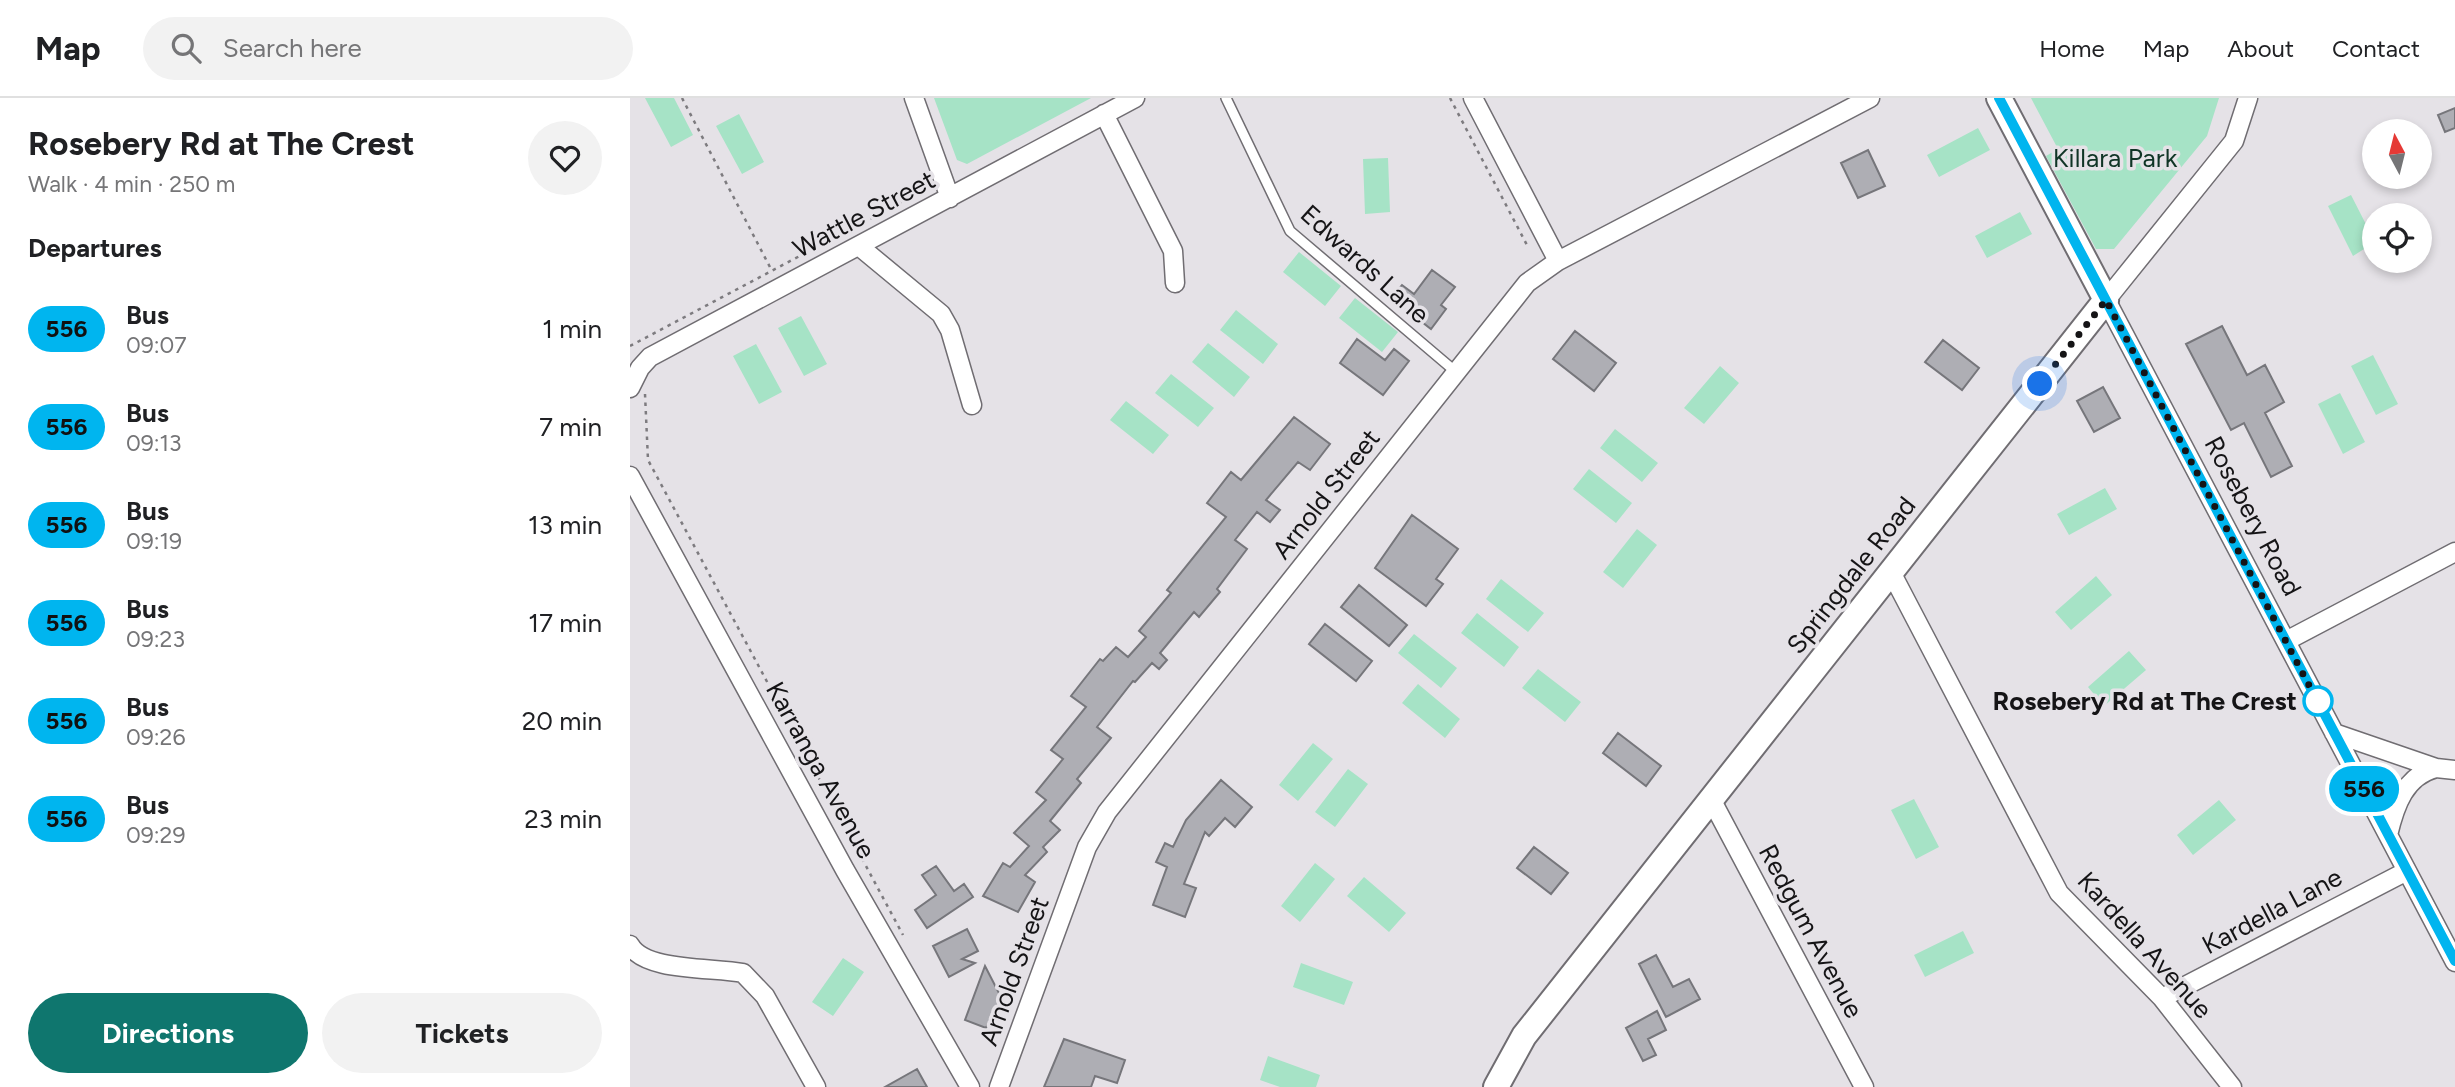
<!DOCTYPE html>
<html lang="en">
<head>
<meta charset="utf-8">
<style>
	:root { --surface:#fff; --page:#f2f2f2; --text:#202124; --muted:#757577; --line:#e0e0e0; --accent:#0f766e }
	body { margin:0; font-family:Figtree,sans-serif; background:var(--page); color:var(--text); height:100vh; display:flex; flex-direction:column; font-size:26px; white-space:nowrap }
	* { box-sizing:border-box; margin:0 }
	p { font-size:23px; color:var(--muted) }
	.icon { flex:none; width:38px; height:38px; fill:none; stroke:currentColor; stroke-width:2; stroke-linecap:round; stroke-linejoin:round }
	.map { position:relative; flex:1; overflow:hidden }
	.panel { display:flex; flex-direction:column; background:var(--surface); width:630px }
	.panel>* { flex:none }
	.badge { padding:0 14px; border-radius:23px; font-size:24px; line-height:46px }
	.needle { width:46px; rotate:353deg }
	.controls { position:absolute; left:1732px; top:21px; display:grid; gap:14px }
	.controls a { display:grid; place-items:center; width:70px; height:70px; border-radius:50%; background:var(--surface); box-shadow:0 4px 10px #0003; font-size:35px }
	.you { position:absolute; width:35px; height:35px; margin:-18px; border:5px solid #fff; border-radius:50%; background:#1a73e8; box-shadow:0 0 0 10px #1a73e833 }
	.map>.badge { position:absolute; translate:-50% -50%; box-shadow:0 0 0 4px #fff }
	h2 { padding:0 28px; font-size:26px; line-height:63px }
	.round { display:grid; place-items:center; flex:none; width:74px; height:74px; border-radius:37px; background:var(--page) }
	.headline { display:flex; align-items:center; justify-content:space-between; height:119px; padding:0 28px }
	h1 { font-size:33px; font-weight:700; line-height:52px }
	.button { display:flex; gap:14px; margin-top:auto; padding:14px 28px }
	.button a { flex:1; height:80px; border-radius:42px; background:var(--accent); color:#fff; font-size:28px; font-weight:700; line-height:80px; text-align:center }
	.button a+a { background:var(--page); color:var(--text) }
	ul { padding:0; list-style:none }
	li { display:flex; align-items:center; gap:21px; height:98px; padding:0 28px }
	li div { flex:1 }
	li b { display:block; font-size:26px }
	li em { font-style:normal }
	li .badge { min-width:77px; font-weight:700; text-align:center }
	header { display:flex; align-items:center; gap:42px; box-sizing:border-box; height:98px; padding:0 35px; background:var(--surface); border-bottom:2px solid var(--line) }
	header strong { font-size:33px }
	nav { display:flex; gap:38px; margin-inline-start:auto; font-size:24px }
	.search { width:490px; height:63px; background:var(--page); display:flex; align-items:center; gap:18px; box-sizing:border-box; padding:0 24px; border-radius:38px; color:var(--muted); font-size:26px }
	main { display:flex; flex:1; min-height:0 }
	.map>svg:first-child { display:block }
	.green { fill:#a6e3c6 }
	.building { fill:#aeaeb4; stroke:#76767b; stroke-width:2 }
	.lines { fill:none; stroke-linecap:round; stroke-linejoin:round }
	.service-casing { stroke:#706d72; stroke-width:12 }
	.minor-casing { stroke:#706d72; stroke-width:21 }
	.secondary-casing { stroke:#706d72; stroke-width:28 }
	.path { stroke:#7d7b7f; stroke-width:2.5; stroke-dasharray:3.5 5; stroke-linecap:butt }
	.service { stroke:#fff; stroke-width:9 }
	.minor { stroke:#fff; stroke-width:18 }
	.secondary { stroke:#fff; stroke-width:24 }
	.line-casing { stroke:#fff; stroke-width:16 }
	.line { stroke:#00b5ef; stroke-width:10 }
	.walk { stroke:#151416; stroke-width:7; stroke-dasharray:0 12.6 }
	.stop-dot { fill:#fff; stroke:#00b5ef; stroke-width:3.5 }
	.labels { text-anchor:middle; stroke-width:7; stroke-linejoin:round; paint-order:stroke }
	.park-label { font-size:26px; fill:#103526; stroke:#e5e2e7 }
	.street-label { font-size:26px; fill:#151416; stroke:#e5e2e7 }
	.stop-label { font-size:26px; font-weight:bold; fill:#151416; stroke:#e5e2e7; text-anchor:end }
</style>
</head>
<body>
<header>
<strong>Map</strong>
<div class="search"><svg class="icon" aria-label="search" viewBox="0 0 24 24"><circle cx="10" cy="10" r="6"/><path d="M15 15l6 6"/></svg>Search here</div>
<nav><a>Home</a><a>Map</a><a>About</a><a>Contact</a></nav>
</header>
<main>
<section class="panel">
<div class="headline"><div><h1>Rosebery Rd at The Crest</h1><p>Walk · 4 min · 250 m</p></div><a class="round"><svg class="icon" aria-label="heart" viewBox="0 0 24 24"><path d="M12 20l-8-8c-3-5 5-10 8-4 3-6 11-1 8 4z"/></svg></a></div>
<h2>Departures</h2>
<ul>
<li><span class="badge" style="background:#00b5ef;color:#111">556</span><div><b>Bus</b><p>09:07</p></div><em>1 min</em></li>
<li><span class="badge" style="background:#00b5ef;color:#111">556</span><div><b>Bus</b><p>09:13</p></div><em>7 min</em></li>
<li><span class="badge" style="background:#00b5ef;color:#111">556</span><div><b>Bus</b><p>09:19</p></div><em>13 min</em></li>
<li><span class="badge" style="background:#00b5ef;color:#111">556</span><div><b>Bus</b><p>09:23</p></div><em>17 min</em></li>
<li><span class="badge" style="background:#00b5ef;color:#111">556</span><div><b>Bus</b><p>09:26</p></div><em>20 min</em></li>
<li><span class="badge" style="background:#00b5ef;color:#111">556</span><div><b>Bus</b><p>09:29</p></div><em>23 min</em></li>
</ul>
<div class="button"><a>Directions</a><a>Tickets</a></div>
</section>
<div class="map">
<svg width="1825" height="989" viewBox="0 0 1825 989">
	<rect width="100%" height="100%" fill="#e5e2e7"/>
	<path class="green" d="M15 0H44L63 37 41 49Z
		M304 0H461L337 66 327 62Z
		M1401 0H1589L1577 38 1484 151H1466L1416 58 1428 51Z
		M109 16 134 64 112 76 86 28Z
		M1348 30 1360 52 1309 79 1297 57Z
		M758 60 760 114 735 116 733 61Z
		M1721 97 1745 144 1723 158 1698 108Z
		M1390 114 1402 136 1357 160 1345 138Z
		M669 154 711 188 695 208 653 174Z
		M725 200 768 234 752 254 709 220Z
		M606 212 648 246 633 266 590 232Z
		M171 218 197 266 174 278 148 230Z
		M578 245 620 279 604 299 562 264Z
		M126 246 152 294 129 306 103 258Z
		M1743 257 1768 306 1746 317 1721 268Z
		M1090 268 1109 285 1074 326 1054 310Z
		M541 276 584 310 568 329 525 295Z
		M1710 295 1735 344 1713 356 1688 306Z
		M496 303 539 337 523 356 480 322Z
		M985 331 1028 365 1012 384 970 350Z
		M959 371 1002 405 986 425 943 391Z
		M1475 390 1487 411 1439 437 1427 416Z
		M1007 431 1027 447 993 490 973 474Z
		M1466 478 1482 497 1441 532 1425 514Z
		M871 481 914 515 898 534 856 501Z
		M847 515 889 549 874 569 831 535Z
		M784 536 827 570 811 590 768 555Z
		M1499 553 1516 572 1474 608 1458 589Z
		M908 571 951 604 935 624 892 590Z
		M788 586 830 621 815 640 772 605Z
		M683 645 703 661 668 703 649 687Z
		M718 671 738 686 705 729 685 714Z
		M1284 701 1309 749 1286 761 1261 712Z
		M1589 702 1606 722 1563 757 1547 737Z
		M685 765 705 781 670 824 651 808Z
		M734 779 776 815 759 834 717 798Z
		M1333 833 1344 855 1295 879 1284 857Z
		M213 860 234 874 203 918 182 904Z
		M671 865 723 884 714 907 663 889Z
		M638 958 690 977 686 989H650L630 982Z"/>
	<path class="building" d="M1825 10V30L1815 34 1808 17Z
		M1238 52 1255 88 1228 100 1211 65Z
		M802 172 825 189 811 207 816 211 801 231 761 200 772 187 784 196Z
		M1592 228 1617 277 1635 267 1654 304 1635 315 1662 368 1641 379 1614 325 1601 332 1556 246Z
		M945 233 986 265 964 293 923 261Z
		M727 241 755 262 764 251 779 263 753 297 710 265Z
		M1313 242 1349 270 1332 292 1295 264Z
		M1473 289 1490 320 1464 334 1447 303Z
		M664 319 700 346 680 372 668 364 636 402 650 412 640 424 627 414 605 442 617 451 587 491 590 494 569 519 564 514 530 555 537 562 529 571 522 565 505 584 503 583 467 629 481 640 447 681 451 685 420 723 430 732 413 749 417 754 395 777 405 784 388 814 353 798 373 765 380 769 399 748 384 735 416 702 406 694 433 661 421 652 456 609 441 598 470 561 473 563 486 549 498 559 516 539 509 533 541 495 537 492 596 419 577 405 601 374 611 382Z
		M782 417 828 451 806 481 813 486 796 508 745 470Z
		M729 487 777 527 759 548 711 509Z
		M695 526 742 563 726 583 679 546Z
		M988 635 1031 668 1016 688 973 655Z
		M591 682 622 709 605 729 595 720 579 738 575 734 554 786 566 790 555 819 523 807 537 769 526 764 535 745 543 749 556 722Z
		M904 749 938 775 921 796 887 770Z
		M306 768 324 793 334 786 343 799 297 830 285 812 306 797 292 777Z
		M337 831 348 853 332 861 345 865 319 879 303 848Z
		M1026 857 1043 889 1059 881 1070 901 1036 919 1009 866Z
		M355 868 371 899 356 930 335 922Z
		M1027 913 1036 932 1018 941 1026 957 1013 963 996 930Z
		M434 941 495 962 487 985 465 978 461 989H414Z
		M287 971 297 989H255Z"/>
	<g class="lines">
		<g class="service-casing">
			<path id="service" d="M596 0 660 133 826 274"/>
		</g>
		<g class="minor-casing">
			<path id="minor" d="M284 0 320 100
				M843 0 928 163
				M1618 0 1604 43 1476 202 1825 864
				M474 16 543 153 545 185
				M230 149 311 216 320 232 342 307
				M0 290 10 270 20 259 505 0
				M0 378 215 772 340 989
				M1261 474 1429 795 1532 900 1602 989
				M1656 543 1825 454
				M1704 635 1806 670 1825 672
				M1081 701 1234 989
				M1758 737C1765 707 1775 678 1806 670
				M0 847C15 874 83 869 113 875L135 898 186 989
				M1532 900 1777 773
				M369 989 457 749 477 714 897 185 928 163 1240 0"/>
		</g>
		<g class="secondary-casing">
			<path id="secondary" d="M866 989 894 938 1476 202 1369 0"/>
		</g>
		<path class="path" d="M52 0 142 173
			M820 0 898 149
			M0 248 296 91
			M15 296 18 362 273 837"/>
		<use href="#service" class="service"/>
		<use href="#minor" class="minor"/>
		<use href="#secondary" class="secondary"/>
	</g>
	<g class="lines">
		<g class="line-casing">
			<path id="line" d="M1369 0 1825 863"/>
		</g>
		<use href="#line" class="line"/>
		<path class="walk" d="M1410 286 1476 202 1692 612 1688 603"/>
	</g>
	<circle class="stop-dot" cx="1688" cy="603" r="14"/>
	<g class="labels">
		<g class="park-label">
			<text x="1485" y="69">Killara Park</text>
		</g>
		<g class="street-label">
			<text transform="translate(234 116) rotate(-28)" y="9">Wattle Street</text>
			<text transform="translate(735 166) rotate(42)" y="9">Edwards Lane</text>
			<text transform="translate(696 396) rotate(-52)" y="9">Arnold Street</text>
			<text transform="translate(1623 418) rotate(62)" y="9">Rosebery Road</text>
			<text transform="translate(1221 477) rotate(-52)" y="9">Springdale Road</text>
			<text transform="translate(191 672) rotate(61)" y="9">Karranga Avenue</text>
			<text transform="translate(1642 813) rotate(-28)" y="9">Kardella Lane</text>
			<text transform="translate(1181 833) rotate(62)" y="9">Redgum Avenue</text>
			<text transform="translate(1515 847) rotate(48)" y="9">Kardella Avenue</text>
			<text transform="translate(384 873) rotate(-70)" y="9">Arnold Street</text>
		</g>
		<g class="stop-label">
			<text x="1667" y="612">Rosebery Rd at The Crest</text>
		</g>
	</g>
</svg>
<div class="controls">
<a><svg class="needle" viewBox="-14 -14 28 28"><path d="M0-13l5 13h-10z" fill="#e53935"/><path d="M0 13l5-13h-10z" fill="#757577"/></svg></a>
<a><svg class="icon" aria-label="locate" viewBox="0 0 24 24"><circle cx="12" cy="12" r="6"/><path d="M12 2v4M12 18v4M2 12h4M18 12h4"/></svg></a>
</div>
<div class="you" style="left:1410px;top:286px"></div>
<b class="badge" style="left:1734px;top:691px;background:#00b5ef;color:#111">556</b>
</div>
</main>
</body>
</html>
